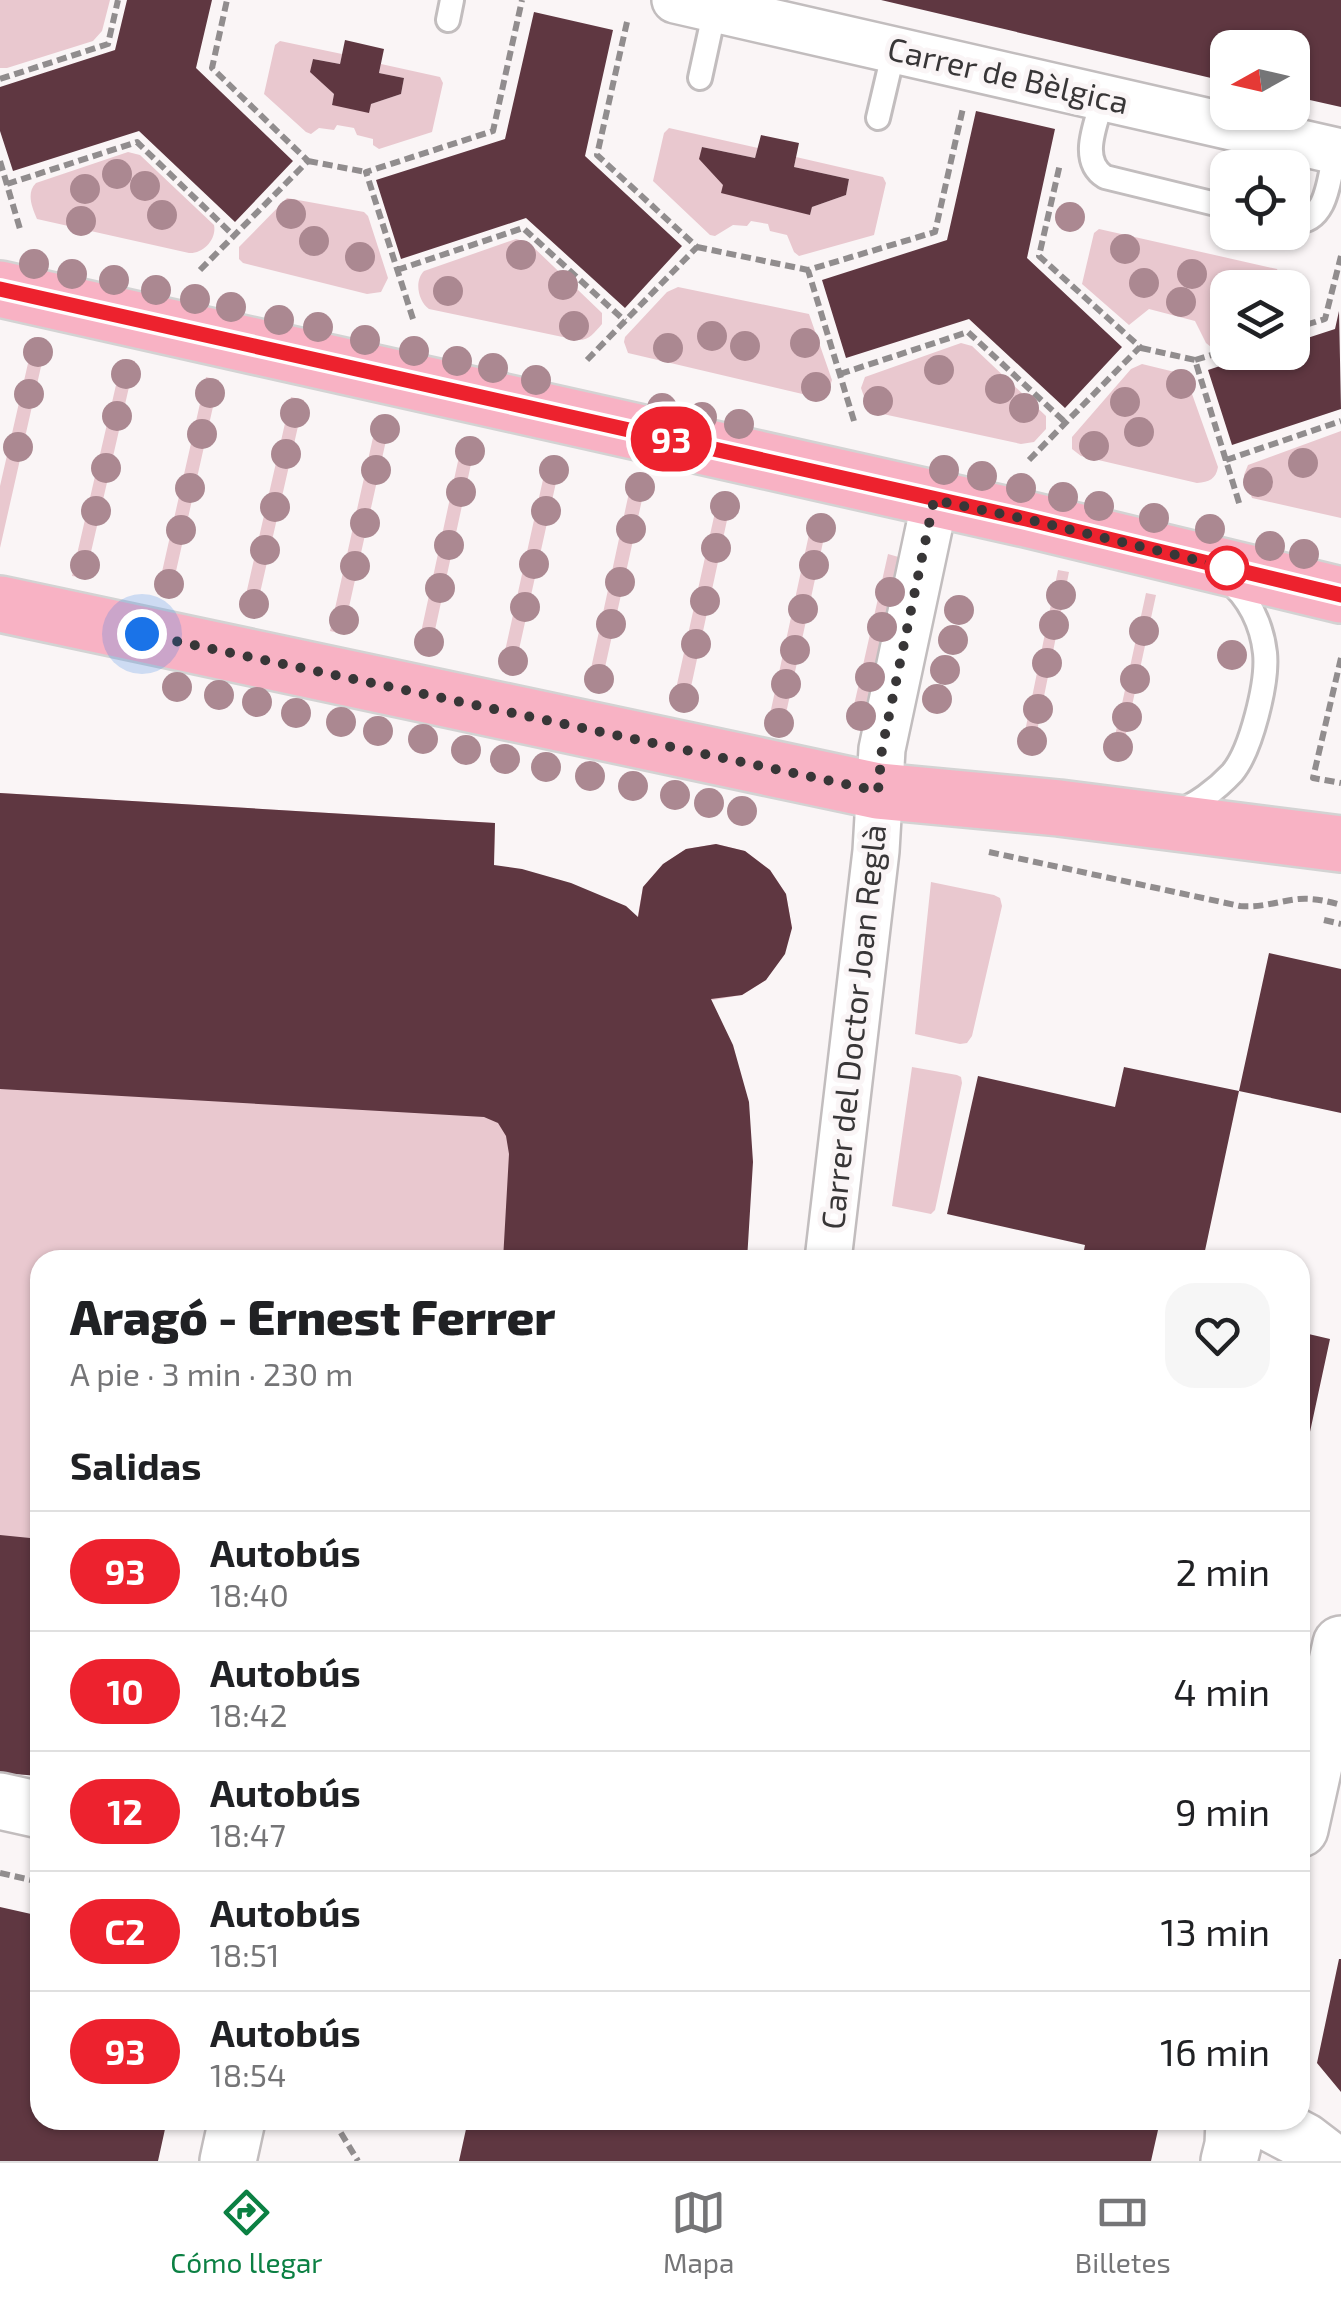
<!DOCTYPE html>
<html lang="es">
<head>
<meta charset="utf-8">
<style>
	:root { --surface:#fff; --page:#f6f6f6; --text:#202124; --muted:#757577; --line:#e0e0e0; --accent:#0b8043 }
	body { margin:0; font-family:"Exo 2",sans-serif; background:var(--page); color:var(--text); height:100vh; display:flex; flex-direction:column; font-size:38px; white-space:nowrap }
	* { box-sizing:border-box; margin:0 }
	p { font-size:32px; color:var(--muted) }
	.icon { flex:none; width:55px; height:55px; fill:none; stroke:currentColor; stroke-width:2; stroke-linecap:round; stroke-linejoin:round }
	.map { position:relative; flex:1; overflow:hidden }
	.details { position:absolute; left:30px; top:1250px; width:1280px; height:880px; display:flex; flex-direction:column; background:var(--surface); border-radius:30px; box-shadow:0 2px 8px #0004 }
	.details>* { flex:none }
	.badge { padding:0 20px; border-radius:32px; font-size:35px; line-height:65px }
	.needle { width:65px; rotate:262deg }
	.tools { position:absolute; left:1210px; top:30px; display:grid; gap:20px }
	.tools a { display:grid; place-items:center; width:100px; height:100px; border-radius:20px; background:var(--surface); box-shadow:0 2px 8px #0004; font-size:50px }
	.you { position:absolute; width:50px; height:50px; margin:-25px; border:8px solid #fff; border-radius:50%; background:#1a73e8; box-shadow:0 0 0 15px #1a73e833 }
	.map>.badge { position:absolute; translate:-50% -50%; box-shadow:0 0 0 5px #fff }
	h2 { padding:0 40px; font-size:38px; line-height:90px }
	.round { display:grid; place-items:center; flex:none; width:105px; height:105px; border-radius:30px; background:var(--page) }
	.headline { display:flex; align-items:center; justify-content:space-between; height:170px; padding:0 40px }
	h1 { font-size:48px; font-weight:800; line-height:75px }
	ul { padding:0; list-style:none }
	li { display:flex; align-items:center; gap:30px; height:120px; padding:0 40px; border-top:2px solid var(--line) }
	li div { flex:1 }
	li b { display:block; font-size:38px }
	li em { font-style:normal }
	li .badge { min-width:110px; font-weight:700; text-align:center }
	.dock { display:flex; justify-content:space-around; align-items:center; height:140px; border-top:2px solid var(--line); background:var(--surface); font-size:28px; color:var(--muted) }
	.dock a { display:grid; justify-items:center; gap:5px }
	.dock .selected { color:var(--accent) }
	.map>svg:first-child { display:block }
	.green { fill:#e9c8cf }
	.building { fill:#5f3741 }
	.lines { fill:none; stroke-linecap:round; stroke-linejoin:round }
	.service-casing { stroke:#c2bdbe; stroke-width:28 }
	.minor-casing { stroke:#c2bdbe; stroke-width:50 }
	.tertiary-casing { stroke:#c2bdbe; stroke-width:60 }
	.primary-casing { stroke:#d3d3d3; stroke-width:60 }
	.path { stroke:#918d8e; stroke-width:6; stroke-dasharray:10 5; stroke-linecap:butt }
	.service { stroke:#fff; stroke-width:22 }
	.minor { stroke:#fff; stroke-width:45 }
	.tertiary { stroke:#fff; stroke-width:55 }
	.primary { stroke:#f8b2c4; stroke-width:55 }
	.tree { fill:#ab8891 }
	.line-casing { stroke:#fff; stroke-width:22 }
	.line { stroke:#ed222e; stroke-width:15 }
	.walk { stroke:#383637; stroke-width:10; stroke-dasharray:0 18 }
	.stop-dot { fill:#fff; stroke:#ed222e; stroke-width:5 }
	.labels { text-anchor:middle; stroke-width:10; stroke-linejoin:round; paint-order:stroke }
	.street-label { font-size:32px; fill:#383637; stroke:#faf5f6 }
</style>
</head>
<body>
<div class="map">
<svg width="1341" height="2161" viewBox="0 0 1341 2161">
	<rect width="100%" height="100%" fill="#faf5f6"/>
	<path class="green" d="M0 0H110L102 31 93 41 7 68H0Z
		M280 41 342 54 340 64 313 59 311 72 334 94 332 105 371 104 401 94 404 78 379 73 381 64 440 77 443 83 432 132 379 149 373 145V139L357 135 354 128 337 125 334 130 319 128 311 134 306 132 264 94 275 45Z
		M669 128 758 148 755 158 702 147 700 159 810 215 812 207 846 195 849 179 794 167 796 157 883 177 886 183 874 235 799 256 794 252 787 235 770 231 768 224 751 221 747 226 733 225 715 236 710 235 653 181 664 133Z
		M128 152 140 155 214 225C217 239 203 254 189 253L37 219C32 207 26 193 36 183Z
		M287 198 364 212 368 216 388 278 381 292 367 294 243 263 239 259V247Z
		M1099 229 1277 269 1280 276 1278 287 1228 288 1227 342 1211 347 1206 343 1195 321 1149 309 1129 325 1082 284 1094 233Z
		M516 239 528 242 602 313V324C594 333 589 341 577 340L429 309C418 301 414 281 424 271Z
		M678 287 809 314 832 380C829 392 823 395 811 396L628 353 624 342 625 337 667 292Z
		M34 337 47 340 0 548V486Z
		M961 343 972 346 1046 416V429L1034 442 1021 444 869 411 861 388 865 377Z
		M122 359 135 361 85 578 72 576Z
		M1142 364 1183 374 1186 377 1218 467C1216 479 1209 482 1197 483L1081 456 1072 449V437L1131 369Z
		M206 377 219 380 170 598 157 594Z
		M291 397 304 400 255 615 242 612Z
		M378 415 391 418 343 634 330 631Z
		M1341 431V518L1252 498 1244 475 1248 465Z
		M463 438 476 441 430 653 417 651Z
		M548 457 561 460 514 672 501 669Z
		M633 474 647 477 600 690 587 687Z
		M719 494 732 497 686 710 672 707Z
		M813 516 828 519 782 732 767 728Z
		M888 554 902 558 864 726 850 723Z
		M1058 570 1069 572 1033 751H1021Z
		M1146 593 1156 595 1120 761 1110 759Z
		M0 793 495 823 493 886 637 920 643 887 663 864 686 849 716 844 745 851 770 870 786 894 792 928 766 980 742 995 713 1000 682 992 722 1260H40V1739L0 1735Z
		M931 882 994 895 1000 898 1002 906 972 1036 967 1043 960 1044 915 1034Z
		M912 1067 957 1075 961 1077 962 1083 935 1210 931 1214 892 1206Z"/>
	<path class="building" d="M127 0H212L196 68 293 161 235 222 139 131 13 171 0 131V87L115 50Z
		M881 0H1341V107L1292 96V48H1228V82Z
		M534 12 613 30 585 156 682 246 625 308 526 218 401 259 376 180 505 139Z
		M345 40 384 49 379 73 404 78 401 94 371 104 369 113 332 105 334 94 310 72 313 59 340 64Z
		M976 111 1055 129 1027 258 1122 347 1065 408 969 319 846 358 822 280 947 240Z
		M761 135 799 143 794 167 849 179 846 195 812 207 810 215 721 193 723 185 699 159 702 147 755 158Z
		M1339 311 1341 409 1232 445 1208 370 1262 352H1292V343L1335 329Z
		M0 793 495 823 494 865 522 869 571 883 626 906 638 917 643 887 663 864 686 849 716 844 745 851 770 870 786 894 792 928 785 954 766 980 742 995 711 999 733 1045 749 1102 753 1162 747 1260H503L509 1154 506 1136 498 1123 484 1117 0 1089Z
		M1269 953 1341 969V1113L1239 1091Z
		M1124 1067 1239 1091 1203 1260H1082L1085 1245 947 1214 978 1076 1115 1107Z
		M1300 1332 1330 1339 1302 1469H1300Z
		M0 1535 40 1539V1776L0 1773Z
		M0 1907 40 1916V2120H167L158 2161H0Z
		M1339 1959H1341V2092L1317 2063Z
		M468 2120H1113L1158 2130 1151 2161H459Z"/>
	<g class="lines">
		<g class="service-casing">
			<path id="service" d="M448 20 452 0
				M700 78 715 9
				M1103 98C1097 122 1078 160 1105 177L1228 207
				M878 118 894 50
				M1292 222C1328 224 1329 178 1335 151
				M1174 813C1195 806 1217 789 1232 773 1251 751 1268 682 1265 653 1262 625 1249 597 1226 579"/>
		</g>
		<g class="minor-casing">
			<path id="minor" d="M675 0 1341 152
				M828 1260 876 851 882 749 935 500"/>
		</g>
		<g class="tertiary-casing">
			<path id="tertiary" d="M0 1801 40 1810
				M1300 1829 1341 1644
				M1264 2120 1304 2141 1330 2161
				M228 2161 237 2120
				M1229 2161 1233 2145 1234 2120"/>
		</g>
		<g class="primary-casing">
			<path id="primary" d="M0 289 1026 519 1341 595
				M0 604 878 791 1059 808 1341 844"/>
		</g>
		<path class="path" d="M0 79 108 44 118 0
			M0 161 20 229
			M308 161 366 172
			M7 184 137 142 234 236
			M697 247 808 270
			M200 270 308 161 212 68 227 0
			M397 270 523 228 625 321
			M413 319 366 172 493 131 522 0
			M1292 329 1325 319 1341 256
			M1141 348 1195 360 1240 506
			M587 360 697 247 597 155 627 22
			M1195 360 1228 350
			M840 374 968 332 1066 423
			M854 421 808 270 935 232 963 108
			M1029 460 1140 347 1039 256 1060 164
			M1226 460 1341 421
			M1341 658 1313 778 1341 783
			M989 852 1240 906C1261 908 1279 901 1299 899 1314 898 1327 901 1341 905
			M1324 920 1341 924
			M0 1873 40 1882
			M333 2120 358 2161"/>
		<use href="#service" class="service"/>
		<use href="#minor" class="minor"/>
		<use href="#tertiary" class="tertiary"/>
		<use href="#primary" class="primary"/>
	</g>
	<g class="tree">
		<circle cx="117" cy="174" r="15"/>
		<circle cx="145" cy="186" r="15"/>
		<circle cx="85" cy="189" r="15"/>
		<circle cx="291" cy="214" r="15"/>
		<circle cx="162" cy="215" r="15"/>
		<circle cx="1070" cy="217" r="15"/>
		<circle cx="81" cy="221" r="15"/>
		<circle cx="314" cy="241" r="15"/>
		<circle cx="1125" cy="249" r="15"/>
		<circle cx="521" cy="255" r="15"/>
		<circle cx="360" cy="257" r="15"/>
		<circle cx="34" cy="264" r="15"/>
		<circle cx="72" cy="274" r="15"/>
		<circle cx="1192" cy="274" r="15"/>
		<circle cx="114" cy="280" r="15"/>
		<circle cx="1144" cy="283" r="15"/>
		<circle cx="563" cy="285" r="15"/>
		<circle cx="156" cy="290" r="15"/>
		<circle cx="448" cy="291" r="15"/>
		<circle cx="195" cy="299" r="15"/>
		<circle cx="1181" cy="302" r="15"/>
		<circle cx="231" cy="307" r="15"/>
		<circle cx="279" cy="320" r="15"/>
		<circle cx="574" cy="326" r="15"/>
		<circle cx="318" cy="327" r="15"/>
		<circle cx="712" cy="336" r="15"/>
		<circle cx="365" cy="340" r="15"/>
		<circle cx="805" cy="343" r="15"/>
		<circle cx="745" cy="346" r="15"/>
		<circle cx="668" cy="348" r="15"/>
		<circle cx="414" cy="351" r="15"/>
		<circle cx="38" cy="352" r="15"/>
		<circle cx="457" cy="361" r="15"/>
		<circle cx="493" cy="368" r="15"/>
		<circle cx="939" cy="370" r="15"/>
		<circle cx="126" cy="374" r="15"/>
		<circle cx="536" cy="380" r="15"/>
		<circle cx="1181" cy="384" r="15"/>
		<circle cx="816" cy="387" r="15"/>
		<circle cx="1000" cy="389" r="15"/>
		<circle cx="210" cy="393" r="15"/>
		<circle cx="29" cy="394" r="15"/>
		<circle cx="878" cy="401" r="15"/>
		<circle cx="1125" cy="402" r="15"/>
		<circle cx="662" cy="408" r="15"/>
		<circle cx="1024" cy="408" r="15"/>
		<circle cx="295" cy="413" r="15"/>
		<circle cx="117" cy="416" r="15"/>
		<circle cx="702" cy="417" r="15"/>
		<circle cx="739" cy="424" r="15"/>
		<circle cx="385" cy="429" r="15"/>
		<circle cx="1139" cy="432" r="15"/>
		<circle cx="202" cy="434" r="15"/>
		<circle cx="1094" cy="446" r="15"/>
		<circle cx="18" cy="447" r="15"/>
		<circle cx="470" cy="451" r="15"/>
		<circle cx="286" cy="454" r="15"/>
		<circle cx="1303" cy="463" r="15"/>
		<circle cx="106" cy="468" r="15"/>
		<circle cx="376" cy="470" r="15"/>
		<circle cx="554" cy="470" r="15"/>
		<circle cx="944" cy="470" r="15"/>
		<circle cx="982" cy="476" r="15"/>
		<circle cx="1258" cy="482" r="15"/>
		<circle cx="640" cy="487" r="15"/>
		<circle cx="190" cy="488" r="15"/>
		<circle cx="1021" cy="488" r="15"/>
		<circle cx="461" cy="492" r="15"/>
		<circle cx="1063" cy="497" r="15"/>
		<circle cx="725" cy="506" r="15"/>
		<circle cx="1099" cy="506" r="15"/>
		<circle cx="275" cy="507" r="15"/>
		<circle cx="96" cy="511" r="15"/>
		<circle cx="546" cy="511" r="15"/>
		<circle cx="1154" cy="518" r="15"/>
		<circle cx="365" cy="523" r="15"/>
		<circle cx="821" cy="528" r="15"/>
		<circle cx="631" cy="529" r="15"/>
		<circle cx="1210" cy="529" r="15"/>
		<circle cx="181" cy="530" r="15"/>
		<circle cx="449" cy="545" r="15"/>
		<circle cx="1270" cy="546" r="15"/>
		<circle cx="716" cy="548" r="15"/>
		<circle cx="265" cy="550" r="15"/>
		<circle cx="1304" cy="554" r="15"/>
		<circle cx="534" cy="564" r="15"/>
		<circle cx="85" cy="565" r="15"/>
		<circle cx="814" cy="565" r="15"/>
		<circle cx="355" cy="566" r="15"/>
		<circle cx="620" cy="582" r="15"/>
		<circle cx="169" cy="584" r="15"/>
		<circle cx="440" cy="588" r="15"/>
		<circle cx="890" cy="592" r="15"/>
		<circle cx="1061" cy="595" r="15"/>
		<circle cx="705" cy="601" r="15"/>
		<circle cx="254" cy="604" r="15"/>
		<circle cx="525" cy="607" r="15"/>
		<circle cx="803" cy="609" r="15"/>
		<circle cx="959" cy="610" r="15"/>
		<circle cx="344" cy="620" r="15"/>
		<circle cx="611" cy="624" r="15"/>
		<circle cx="1054" cy="625" r="15"/>
		<circle cx="882" cy="627" r="15"/>
		<circle cx="1144" cy="631" r="15"/>
		<circle cx="953" cy="640" r="15"/>
		<circle cx="429" cy="642" r="15"/>
		<circle cx="696" cy="644" r="15"/>
		<circle cx="795" cy="650" r="15"/>
		<circle cx="1232" cy="655" r="15"/>
		<circle cx="513" cy="661" r="15"/>
		<circle cx="1047" cy="663" r="15"/>
		<circle cx="945" cy="670" r="15"/>
		<circle cx="870" cy="677" r="15"/>
		<circle cx="599" cy="679" r="15"/>
		<circle cx="1135" cy="679" r="15"/>
		<circle cx="786" cy="684" r="15"/>
		<circle cx="177" cy="687" r="15"/>
		<circle cx="219" cy="695" r="15"/>
		<circle cx="684" cy="698" r="15"/>
		<circle cx="937" cy="699" r="15"/>
		<circle cx="257" cy="702" r="15"/>
		<circle cx="1038" cy="709" r="15"/>
		<circle cx="296" cy="713" r="15"/>
		<circle cx="861" cy="716" r="15"/>
		<circle cx="1127" cy="717" r="15"/>
		<circle cx="341" cy="722" r="15"/>
		<circle cx="779" cy="723" r="15"/>
		<circle cx="378" cy="731" r="15"/>
		<circle cx="423" cy="739" r="15"/>
		<circle cx="1032" cy="741" r="15"/>
		<circle cx="1118" cy="747" r="15"/>
		<circle cx="466" cy="750" r="15"/>
		<circle cx="505" cy="759" r="15"/>
		<circle cx="546" cy="767" r="15"/>
		<circle cx="590" cy="776" r="15"/>
		<circle cx="633" cy="786" r="15"/>
		<circle cx="675" cy="795" r="15"/>
		<circle cx="709" cy="803" r="15"/>
		<circle cx="742" cy="811" r="15"/>
	</g>
	<g class="lines">
		<g class="line-casing">
			<path id="line" d="M0 289 1026 519 1341 595"/>
		</g>
		<use href="#line" class="line"/>
		<path class="walk" d="M142 634 878 791 882 749 934 500 1026 519 1238 570 1227 568"/>
	</g>
	<circle class="stop-dot" cx="1227" cy="568" r="20"/>
	<g class="labels">
		<g class="street-label">
			<text transform="translate(1008 76) rotate(13)" y="11">Carrer de Bèlgica</text>
			<text transform="translate(854 1027) rotate(-84)" y="11">Carrer del Doctor Joan Reglà</text>
		</g>
	</g>
</svg>
<div class="tools">
<a><svg class="needle" viewBox="-14 -14 28 28"><path d="M0-13l5 13h-10z" fill="#e53935"/><path d="M0 13l5-13h-10z" fill="#757577"/></svg></a>
<a><svg class="icon" aria-label="locate" viewBox="0 0 24 24"><circle cx="12" cy="12" r="6"/><path d="M12 2v4M12 18v4M2 12h4M18 12h4"/></svg></a>
<a><svg class="icon" aria-label="layers" viewBox="0 0 24 24"><path d="M12 4l9 5-9 5-9-5zM3 14l9 5 9-5"/></svg></a>
</div>
<div class="you" style="left:142px;top:634px"></div>
<b class="badge" style="left:671px;top:439px;background:#ed222e;color:#fff">93</b>
<section class="details">
<div class="headline"><div><h1>Aragó - Ernest Ferrer</h1><p>A pie · 3 min · 230 m</p></div><a class="round"><svg class="icon" aria-label="heart" viewBox="0 0 24 24"><path d="M12 20l-8-8c-3-5 5-10 8-4 3-6 11-1 8 4z"/></svg></a></div>
<h2>Salidas</h2>
<ul>
<li><span class="badge" style="background:#ed222e;color:#fff">93</span><div><b>Autobús</b><p>18:40</p></div><em>2 min</em></li>
<li><span class="badge" style="background:#ed222e;color:#fff">10</span><div><b>Autobús</b><p>18:42</p></div><em>4 min</em></li>
<li><span class="badge" style="background:#ed222e;color:#fff">12</span><div><b>Autobús</b><p>18:47</p></div><em>9 min</em></li>
<li><span class="badge" style="background:#ed222e;color:#fff">C2</span><div><b>Autobús</b><p>18:51</p></div><em>13 min</em></li>
<li><span class="badge" style="background:#ed222e;color:#fff">93</span><div><b>Autobús</b><p>18:54</p></div><em>16 min</em></li>
</ul>
</section>
</div>
<nav class="dock">
<a class="selected"><svg class="icon" aria-label="directions" viewBox="0 0 24 24"><path d="M12 3l9 9-9 9-9-9zM9 14v-3h6M13 9l2 2-2 2"/></svg>Cómo llegar</a>
<a><svg class="icon" aria-label="map" viewBox="0 0 24 24"><path d="M3 6l6-2 6 2 6-2v14l-6 2-6-2-6 2zM9 4v14M15 6v14"/></svg>Mapa</a>
<a><svg class="icon" aria-label="tickets" viewBox="0 0 24 24"><path d="M3 7h18v10H3zM15 7v10"/></svg>Billetes</a>
</nav>
</body>
</html>
